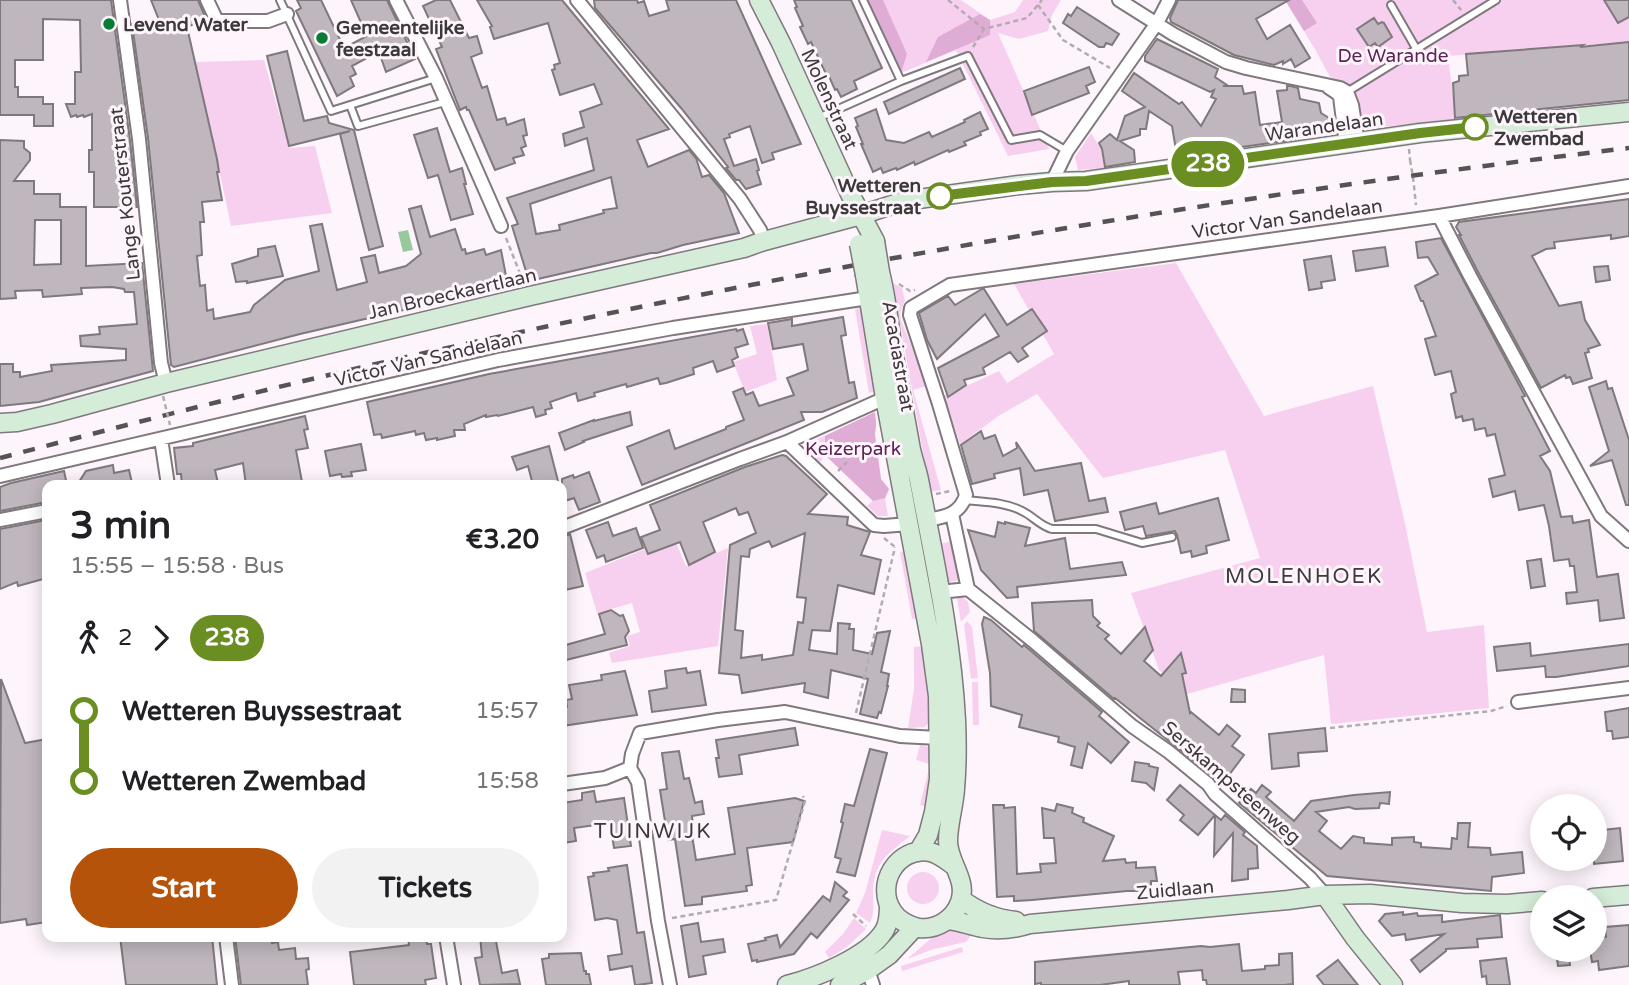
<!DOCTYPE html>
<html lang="en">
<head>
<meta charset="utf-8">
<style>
	:root { --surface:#fff; --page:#f2f2f2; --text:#202124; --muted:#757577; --accent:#b45309 }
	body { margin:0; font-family:"Varela Round",sans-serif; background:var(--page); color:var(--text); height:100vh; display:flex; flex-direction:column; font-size:26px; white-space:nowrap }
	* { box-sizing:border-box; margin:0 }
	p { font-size:23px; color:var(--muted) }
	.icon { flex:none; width:38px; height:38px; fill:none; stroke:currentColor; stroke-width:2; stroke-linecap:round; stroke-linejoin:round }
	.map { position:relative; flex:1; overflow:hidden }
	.side { position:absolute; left:42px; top:480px; width:525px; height:462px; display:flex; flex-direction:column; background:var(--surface); border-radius:14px; box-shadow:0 4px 18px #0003 }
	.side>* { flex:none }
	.badge { padding:0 14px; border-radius:23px; font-size:24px; line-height:46px }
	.tools { position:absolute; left:1530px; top:794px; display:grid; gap:14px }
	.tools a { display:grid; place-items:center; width:77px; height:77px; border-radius:50%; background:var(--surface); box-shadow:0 4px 18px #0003; font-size:35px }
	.map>.badge { position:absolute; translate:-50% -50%; box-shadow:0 0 0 4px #fff }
	.legs { display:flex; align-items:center; gap:10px; height:77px; padding:0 28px; font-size:23px }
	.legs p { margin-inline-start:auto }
	.overview { display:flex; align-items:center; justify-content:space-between; height:119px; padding:0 28px }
	h1 { font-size:38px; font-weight:700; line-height:52px }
	.button { display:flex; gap:14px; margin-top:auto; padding:14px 28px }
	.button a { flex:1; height:80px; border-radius:42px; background:var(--accent); color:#fff; font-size:28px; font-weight:700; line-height:80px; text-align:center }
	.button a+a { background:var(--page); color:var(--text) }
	ul { padding:0 28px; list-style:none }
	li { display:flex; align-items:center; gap:24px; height:70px; font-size:26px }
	li i { display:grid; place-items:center; width:10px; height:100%; margin:0 9px; background:currentColor }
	li i::after { content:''; width:18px; height:18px; margin:-9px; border:5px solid; border-radius:50%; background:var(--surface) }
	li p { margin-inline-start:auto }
	li:first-child i { background:linear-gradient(#0000 50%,currentColor 0) }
	li:last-child i { background:linear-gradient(currentColor 50%,#0000 0) }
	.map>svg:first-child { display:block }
	.green { fill:#f7d0ef }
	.forest { fill:#deacd5 }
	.water { fill:#97c89e }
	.building { fill:#bfb7bd; stroke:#7f787d; stroke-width:2; fill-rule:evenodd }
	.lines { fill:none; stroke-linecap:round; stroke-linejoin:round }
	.lane-casing { stroke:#7f787d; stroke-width:10 }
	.street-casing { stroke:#7f787d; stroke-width:16 }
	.secondary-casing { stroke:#7f787d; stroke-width:21 }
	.path { stroke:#b2acb0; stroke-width:2.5; stroke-dasharray:5 3.5; stroke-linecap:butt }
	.lane { stroke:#fff; stroke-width:6 }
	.street { stroke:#fff; stroke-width:12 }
	.secondary { stroke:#d4ecd8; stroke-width:18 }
	.rail { stroke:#565355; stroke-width:4.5; stroke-dasharray:12 12; stroke-linecap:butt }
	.secondary-bridge-casing { stroke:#7f787d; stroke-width:21; stroke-linecap:butt }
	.path-bridge { stroke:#b2acb0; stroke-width:2.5; stroke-dasharray:5 3.5; stroke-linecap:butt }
	.secondary-bridge { stroke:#d4ecd8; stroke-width:18 }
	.line-1-casing { stroke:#fff; stroke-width:16 }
	.line-1 { stroke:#6b8e23; stroke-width:10 }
	.poi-dot { fill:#077d33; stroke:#fdf5fb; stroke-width:2.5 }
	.stop-1-dot { fill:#fff; stroke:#6b8e23; stroke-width:3.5 }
	.labels { text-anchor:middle; stroke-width:6; stroke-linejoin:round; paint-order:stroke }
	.poi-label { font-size:19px; font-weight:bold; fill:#3c393b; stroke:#fdf5fb; text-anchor:start }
	.park-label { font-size:19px; fill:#5e2357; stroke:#fdf5fb }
	.street-label { font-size:19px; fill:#3c393b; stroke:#fdf5fb }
	.stop-label { font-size:19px; font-weight:bold; fill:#3c393b; stroke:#fdf5fb; text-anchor:start }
	.neighbourhood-label { font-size:21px; letter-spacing:2px; fill:#3c393b; stroke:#fdf5fb }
</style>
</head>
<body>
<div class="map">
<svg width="1629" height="985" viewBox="0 0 1629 985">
	<rect width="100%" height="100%" fill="#fdf5fb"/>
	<path class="green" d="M867 0H961L990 20 1015 12 1023 0H1061L1052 15 1048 31 1019 39 998 33 1049 149 1008 156 956 50 901 73Z
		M1285 0H1629V42L1448 56 1456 119 1362 129C1358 100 1360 88 1330 77L1316 51Z
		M264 60 289 148 315 146 332 213 231 226 196 62Z
		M1091 133 1101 149 1104 168 1078 170 1075 157Z
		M1176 263 1264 416 1373 386 1404 519 1427 632 1484 625 1489 708 1331 724 1324 655 1187 694 1159 670 1131 593 1260 558 1225 450 1103 478 1037 394 1000 415 960 444 944 396 999 371 1007 383 1054 354 1014 284Z
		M893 283 902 288 905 300 900 313 901 320 927 386 913 390 941 490 930 492Z
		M859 308 863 310 877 388 873 392 869 393 855 309Z
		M767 324 777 380 745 392 733 362 757 354 750 326Z
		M875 412 876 424 875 435 881 479 889 489 885 498 888 516H878L867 506 873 500 826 455 819 463 806 451 805 445Z
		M953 541 960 580 946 583 939 544Z
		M676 543 686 566 728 548 718 646 612 663 609 653 630 646 627 636 640 632 632 603 597 613 585 573 645 549 648 554Z
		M906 551 917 618 912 619 900 552Z
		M963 597 968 602 970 612 961 622 957 598Z
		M967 621 972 627 978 678 971 679 964 625Z
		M923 646 930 721 925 727 908 728 914 689V647Z
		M972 682H978L979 725H973Z
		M920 745 929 747 932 749 927 807 920 805 930 764 916 760Z
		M882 830 910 836C890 852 874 862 873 890 873 902 875 912 870 923L856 913 865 893Z
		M907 888a16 16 0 1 1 32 0a16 16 0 1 1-32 0Z
		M854 918 866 929 847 947 829 958 825 952 843 934Z
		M949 928 972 934 966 942 934 949 907 959 941 930Z
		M962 947 963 952 902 971 901 966Z"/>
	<path class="forest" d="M867 0H883L907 54 901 73Z
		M1285 0H1302L1317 23 1304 31Z
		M980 14 990 20V35L926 62 938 37Z
		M875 412 876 424 875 435 881 479 889 489 885 498 873 501 825 455V436Z"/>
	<path class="water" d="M408 230 413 250 403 252 398 232Z"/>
	<path class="building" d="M0 0H111L130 140 137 207H94V172H89V150H92V114L84 117 83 115 77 117 76 115 71 117 66 104H75V72H81L80 20 43 19V60H15V87H18V97H43V104H53V126H34V115H0Z
		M151 0H198L206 19 187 27 217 159 219 172H217L222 200 202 202 204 222H200L202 255 197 256 200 286 205 285 207 311 213 309 214 319 250 312 254 305 285 280 319 271 310 226 322 224 337 290 367 282 361 258 375 255 379 273 406 266 421 254 409 209 421 206 430 237 455 229 462 250 465 249 466 254 484 249 486 255 501 250 508 286 300 334 174 367 171 365 148 138 132 24 159 20Z
		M297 0H321L344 48 367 36 351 0H387L415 59 386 72 380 55 375 57 374 54 352 66 356 74 350 77 354 86 337 96 296 11 301 8Z
		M436 0H450L469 38 477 36 482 53 471 57 482 88 487 86 497 120 505 118 507 125 524 119 527 135 523 136 526 146 521 148 524 155 513 158 515 163 495 170 469 110H467L466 107 460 110 436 49 442 47 423 6Z
		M477 0H562L669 129 637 140 648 167 689 150 696 158 702 177 709 175 724 193 739 233 683 245 657 253H651L529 281 512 226 518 224 507 198 594 170 587 138 565 146 563 134 584 127 580 112 602 104 594 84 560 95 552 70 555 69 554 65 560 63 548 23 494 39 490 27 492 26ZM611 177 617 208 603 210 604 213 559 225 560 230 536 234 530 204Z
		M594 0H637L638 3 644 1 649 16 669 10 666 0H736L801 144 772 153 774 159 762 163 750 126 729 134 730 137 724 139 734 166 756 159 759 170 757 171 761 184 746 189 739 180H736L726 168 728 167 681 108 595 8Z
		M794 0H851L882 68 854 81 857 89 841 97 837 89 835 90 828 74H826L811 42 808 44 800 27 803 26 795 8 797 7Z
		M1178 0H1289L1256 19 1267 39 1290 25 1310 58 1295 67 1291 59 1283 64V61L1274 65 1234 55 1171 22 1170 18Z
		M1604 0H1629V17L1618 23Z
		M1077 7 1119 34 1112 45 1106 43 1104 47H1099L1063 23 1068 14 1071 16Z
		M1374 18 1378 24 1382 22 1384 23 1392 37 1378 47 1375 43 1369 47 1357 29Z
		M1157 39 1218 69 1215 77 1227 85 1223 86H1242L1244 94 1255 92 1260 125 1282 122 1277 91 1287 90V86H1291L1298 88 1300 99 1319 103 1321 113 1334 121 1335 127 1331 134 1324 131 1298 135V139L1177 156 1172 126 1149 111 1146 129H1140V135L1120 141 1134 150 1135 162 1105 167 1102 149 1099 143 1110 134 1117 140 1125 116 1145 107 1122 91 1134 73 1179 104 1182 102 1201 126 1216 99 1211 97 1214 90 1210 92 1145 61V56Z
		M1629 42V100L1455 118 1453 83 1459 81V76L1468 75 1466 54 1583 45 1580 47Z
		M287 51 304 121 327 116 329 123 354 130 383 246 369 250 340 134 350 131 289 146 267 56Z
		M1089 67 1095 82 1086 86 1089 93 1032 115 1024 91Z
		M960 68 965 79 889 114 884 102Z
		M876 109 886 140 904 143 929 132 932 137 965 122 964 120 980 112 988 129 980 132 981 135 964 142 966 145 949 152 948 150 915 165 914 162 897 170 896 168 883 173 881 168 873 172 861 144H863L856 127 858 126 855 118Z
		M437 128 450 172 462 168 466 184H464L473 214 451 220 438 175 428 178 414 135Z
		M0 140 24 141V148L30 153V160L14 181H34V194H60V207H86V266L142 263 153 371 39 402 0 406V364H13V372H20V377L52 371 51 365 126 360V349L81 346 80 336 100 334 99 327 137 324 134 292H125L124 289 112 287 81 288 82 294 43 297 42 290 15 291 16 298 0 299ZM35 220H61V264L34 265Z
		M1629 199V236L1611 239V235L1554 242 1555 248 1546 249 1532 256 1559 306 1581 302 1585 320 1600 345 1588 349 1589 352 1585 353 1592 378 1573 384 1570 377 1566 378 1565 375 1541 388 1478 272 1459 235H1461L1456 227 1459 222Z
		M1441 238 1525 396 1522 397 1550 451 1540 456 1550 471 1561 517 1572 516 1573 523 1589 520 1597 577 1618 574 1624 618 1600 621 1598 600 1567 604 1566 593 1577 592 1574 566H1570L1569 559 1554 561 1549 526 1544 505 1519 510 1515 491 1493 497 1489 479 1505 475 1495 434 1487 436 1485 428 1475 430 1473 419 1463 421 1462 416 1456 418 1451 394 1456 392 1451 371 1435 375 1425 339 1436 336 1423 301H1421L1415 286 1438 274 1428 257 1418 258 1416 242Z
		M275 246 283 276 247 283V281L236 282 232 264 258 256V249Z
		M1385 247 1388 266 1356 271 1353 251Z
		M1331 256 1335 280 1321 282 1322 288 1309 290 1304 260Z
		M1608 266 1610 280 1596 282 1594 267Z
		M982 289H984L1007 325 1032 309 1047 331 1022 348 1028 356 1018 362 1010 352 983 368 985 374 964 380 966 385 948 397 938 368 999 336 985 314 937 359 927 340 919 313 948 296 955 305Z
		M843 317 846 335 841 336 849 383 854 382 857 398 822 412H801L804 420 642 485 627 447 669 430 675 449 726 429V427L744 420 733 392 743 388 746 395 753 392 759 406 794 395 787 378 808 370 803 344 773 349 768 323 792 319V326Z
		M736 329 737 331 743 329 748 344 735 348 738 357 732 360 734 366 717 372 713 361 693 368 694 374 666 383 660 384 658 378 627 387 626 384 594 393 595 396 578 401 576 393 550 402 552 408 545 410 546 414 536 417 533 407 498 416 497 415 486 417V415L464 424 465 430H454L455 436 437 440V438L426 440 424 433 416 435 415 431 382 438 381 434 374 435 367 402 489 374Z
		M1606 381 1608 389 1612 388 1629 440V505H1626L1612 460 1590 466 1609 451 1589 387Z
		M630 412 632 425 583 441 584 442 565 450 559 433 594 420V421Z
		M305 416 308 429 304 430 308 448 296 450 302 482 283 485H246L243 463 215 470 218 483 182 485 181 474H177L174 448 193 446V443Z
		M981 431 984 439 995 435 1003 456 1017 448 1016 442 1035 471 1081 463 1089 501 1105 498 1108 512 1055 521 1048 490 1024 495 1020 468 994 474 995 478 972 484 961 445Z
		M361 444 366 470 351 472 352 476 342 477 341 474 330 476 325 451Z
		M549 446 559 485H533L528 466 517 470 512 457Z
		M782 455 786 456 827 494 808 514 848 517 847 525 870 532 861 555 881 560 874 594 838 585 830 631 812 630 809 650 837 654 838 623 850 624 849 629H854L853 650 872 654 877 633 890 631 881 672 889 674 887 686H888L881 713 879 712 877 718 860 714 868 679 831 670 828 698 804 692 805 683 742 693 739 675 719 673 730 545 756 533 748 512 739 515 736 508 703 522 715 552 689 565 680 542 648 554 641 537 660 530 650 505 745 467ZM805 533 797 597 806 598 803 623 798 622 793 655 762 660V655L741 658 743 631 735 630 741 556 749 557 750 549 769 541 772 547Z
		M113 465 114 473 129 470 132 483 122 485H77L86 471Z
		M64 471 67 485H47V502L0 511V487L11 483Z
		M589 472 600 502 579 510 574 498 562 502V479L573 475 574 478Z
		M1218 498 1229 540 1206 546 1207 553 1192 557 1191 551 1181 553 1177 535 1175 531 1146 536 1143 526 1125 530 1120 512 1156 503 1159 514Z
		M46 520 47 578 18 586 17 582 0 589V529Z
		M608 522 613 536 636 528 643 548 606 562 604 555 597 558 586 530Z
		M998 522 1005 524V522L1030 528 1025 546 1065 538 1070 569 1122 562 1126 575 1017 587 1018 597 1007 598 981 570 968 530 995 537Z
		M570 534 583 586 565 590 564 583H562V537Z
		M1541 559 1545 586 1531 588 1527 561Z
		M1092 600 1093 616 1100 623 1097 626 1109 635 1105 639 1121 654 1145 627 1153 650 1144 661 1161 676 1181 653 1186 673 1182 674 1190 713 1191 712 1219 735 1227 725 1240 736 1232 746 1244 755 1223 783H1218L1214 777 1115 698 1114 699 1034 631 1032 603Z
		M611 610 620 616 623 615 629 631 625 637 627 645 562 661V646L605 634 599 614Z
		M984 617 991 620 1022 647 1024 645 1102 712 1099 716 1129 742 1111 763 1088 743 1082 768 1071 765 1075 747 1058 742 1059 737 1019 727 1022 715 991 706 990 673 982 624Z
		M1530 643 1531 656 1629 644V666L1556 677H1546L1545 666 1497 671 1494 647Z
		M686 668 687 673 700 671 706 705 652 712 649 691 667 688 665 671Z
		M625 671 637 715 562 726V708L567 707 566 700 572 699 569 685 602 680 601 675Z
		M1 679 25 743 47 739V922L27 925 26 919 0 923Z
		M1232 689 1245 690V702H1231Z
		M1629 708V737L1613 739 1612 731H1607L1605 712Z
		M795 728 798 745 739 755 742 774 719 777 716 758H719L716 740Z
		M1325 728 1327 751 1298 753 1299 766 1272 769 1269 734Z
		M870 749 887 753 855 876 837 872 841 859 835 857 843 823 841 822 845 804 854 806Z
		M679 751 684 779 689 778 695 803 702 801 703 808 704 814 692 816 694 834 692 835 696 860 735 854 728 808 795 798 804 801 793 842 747 848 752 885 746 886 747 891 702 897V904L685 906 675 839 668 840 660 790 667 789 662 753Z
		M1135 762 1149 764V766L1158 768 1154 790 1146 783 1132 781Z
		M1180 785 1215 815 1198 835 1180 820 1184 815 1167 800Z
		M1262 785 1271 792 1266 797 1294 821 1311 801 1354 795 1390 792 1389 804 1380 803 1379 808 1355 809 1349 807 1316 812 1327 821 1319 831 1341 849 1353 836 1364 838V843L1392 845V838L1414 837V842L1421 843V847L1451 849 1452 838 1457 839 1458 823H1470L1468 847 1490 848 1491 855 1522 852 1524 873 1492 877 1491 891 1327 876 1239 803 1251 789 1256 793Z
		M594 791 596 802 624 798 631 846 614 848 610 823 574 828 576 841 563 843 562 803 582 800V793Z
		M1057 804 1073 808 1072 813 1084 818 1083 822 1114 836 1103 861 1125 859 1126 863 1136 862V868L1155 867 1157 881H1151V889H1143V891H1127L1032 900 1014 901V896L997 897 993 805H1004V808L1015 807 1017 874 1041 872 1040 864 1056 863 1054 838H1044L1042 808 1055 811Z
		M1215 815 1221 820 1225 815 1245 832 1243 835 1257 846 1258 868 1248 869V879L1232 881 1233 833 1214 856Z
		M1620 828 1623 861 1594 864V831Z
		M627 865 637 933 644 932 652 983 637 985H635L632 966 610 970 608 956 622 954 617 920 607 918 595 920 588 877 594 876 593 873 609 871 608 868Z
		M835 882 847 892 843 896 849 900 817 938 811 933 794 954 757 962V960L752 961 748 944 766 940 765 938 777 935 780 947 823 896 830 901Z
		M1403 912V915L1417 913 1418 916 1442 915V922L1500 915 1502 937 1477 939 1478 947 1446 949V951L1420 972 1411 960 1444 934 1406 940 1405 934 1392 936 1379 921 1385 914Z
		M698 923 701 942 723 939 725 952 703 956 706 974 689 977 681 926Z
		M1629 925V966L1599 970 1598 961 1592 962 1590 950H1594V939L1606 937 1605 927Z
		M120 936H153L154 940 178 936H212L217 985H126Z
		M235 936H270L272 943 278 942 279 950 295 948 296 959 308 958 309 969 306 970 308 985H241Z
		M408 936H426L427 944H431L436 978 425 980 426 985H354L350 952 409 945Z
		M480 936H495L502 973 517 970 520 984 480 985 475 958 482 957Z
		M1239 944 1242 971 1265 969V966L1279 965V954L1292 953 1293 984 1284 985H1207L1206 980H1203L1202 970 1178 972 1180 985H1129V981L1100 985H1041V983L1035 984V962L1201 946 1210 947Z
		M1568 950 1570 965 1558 966 1556 952Z
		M581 953 584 971H586V974H589L591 985H546L542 959 549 958V954Z
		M1506 958 1510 985H1487L1486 976 1482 977 1480 961Z
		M1338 960 1358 985H1324L1317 976Z"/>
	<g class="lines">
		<g class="lane-casing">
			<path id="lane" d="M280 0 331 111 436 78
				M863 0 901 81
				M1391 5 1417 50
				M1347 92 1496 0
				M350 105 358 126 445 102
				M818 118 901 81 968 56 1011 140 1040 135 1067 151
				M965 500C983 502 1005 502 1022 511 1033 516 1040 526 1052 529H1096L1142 543 1172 537"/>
		</g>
		<g class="street-casing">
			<path id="street" d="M120 0 139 139 161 363 166 383
				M207 0 217 21H268L287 14
				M396 0 436 78 501 226
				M577 0 740 199 760 230 764 241
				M1119 0 1173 34 1226 62 1246 68 1340 88 1347 92 1352 105 1358 143
				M1328 87 1337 93 1340 97 1346 144
				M1052 182 1067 151 1157 23 1169 0
				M1439 216 1470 276 1601 516 1629 541
				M161 439 168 485
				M787 442 874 525 884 526 909 524
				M0 476 498 360 673 328 868 298
				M952 514 968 589 1033 641 1132 726 1169 752 1208 784 1215 794 1310 878 1325 895
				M0 520 47 511
				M926 520C944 517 960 515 966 495L939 404 910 315 911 308 950 285 1439 216 1629 186
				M562 528 740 459 787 442 885 398
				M940 592 968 589
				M1518 702 1629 688
				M630 768 638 782 658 921 670 985
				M562 784 605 778 630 768 632 754 640 733 718 720 785 712 900 736 939 738
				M226 936 232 985
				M446 936 454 985
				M868 970 873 985"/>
		</g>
		<g class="secondary-casing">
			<path id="secondary" d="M759 0 781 43 850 194 875 241
				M880 272C886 296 889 321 892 345 898 378 904 411 910 444 912 458 918 471 920 485 935 563 952 641 956 720 957 743 957 766 955 789 954 806 948 824 948 841 948 863 968 879 960 902 954 919 937 930 919 928 909 926 898 920 893 912 874 885 897 846 930 852 939 854 946 860 953 865
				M865 275 885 398 931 644 938 696 939 779 934 812 928 835 918 852
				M0 423 17 422 52 414 166 383 530 296 744 248 764 241 861 215 904 201 1019 185 1052 182 1086 181 1420 133 1629 112
				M1325 895 1355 938 1393 985
				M1593 898 1629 895
				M961 899C978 912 995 919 1016 921
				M948 920C960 921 971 926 983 928 999 931 1014 929 1030 924L1288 900 1325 895 1370 894 1462 903 1507 904 1542 901
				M787 985C815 978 868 957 884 931 889 923 889 914 889 905
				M840 985 868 970 889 955 915 927"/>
		</g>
		<path class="path" d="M948 0 984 29 1027 18 1042 0
			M1453 0 1461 10
			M1038 5 1063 40 1110 68
			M973 47 984 29
			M1409 149 1410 160
			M1413 177 1416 205
			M506 238 523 281
			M899 284 910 291 915 290
			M838 471 847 462
			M936 494 950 491
			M884 538 895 547
			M856 713 895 547
			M1330 728 1491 711 1507 706
			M853 914 866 926
			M672 918 776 900 805 801 803 796"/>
		<use href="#lane" class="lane"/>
		<use href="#street" class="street"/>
		<use href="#secondary" class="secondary"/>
		<path class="rail" d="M0 458C156 417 312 377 470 343 853 259 1240 194 1629 148"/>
		<g class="secondary-bridge-casing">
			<path id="secondary-bridge" d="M875 241 880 272
				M859 244 865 275"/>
		</g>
		<path class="path-bridge" d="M1410 160 1413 177
			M163 396 170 425"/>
		<use href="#secondary-bridge" class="secondary-bridge"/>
	</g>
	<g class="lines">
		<g class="line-1-casing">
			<path id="line-1" d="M940 196 1052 182 1086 181 1420 133 1475 127"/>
		</g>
		<use href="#line-1" class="line-1"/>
	</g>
	<g class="poi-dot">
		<circle cx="109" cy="24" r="7"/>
		<circle cx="322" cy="38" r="7"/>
	</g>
	<g class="stop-1-dot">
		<circle cx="1475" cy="127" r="12"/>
		<circle cx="940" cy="196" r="12"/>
	</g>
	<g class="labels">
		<g class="poi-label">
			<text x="123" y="31">Levend Water</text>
			<text x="336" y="34">Gemeentelijke<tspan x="336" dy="22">feestzaal</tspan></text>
		</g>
		<g class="park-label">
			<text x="1393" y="62">De Warande</text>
			<text x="853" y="455">Keizerpark</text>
		</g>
		<g class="street-label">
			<text transform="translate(830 99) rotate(65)" y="7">Molenstraat</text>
			<text transform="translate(1324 126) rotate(-8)" y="7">Warandelaan</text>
			<text transform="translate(124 194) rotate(-96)" y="7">Lange Kouterstraat</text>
			<text transform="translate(1287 218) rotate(-8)" y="7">Victor Van Sandelaan</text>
			<text transform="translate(452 293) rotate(-13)" y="7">Jan Broeckaertlaan</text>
			<text transform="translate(899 356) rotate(80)" y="7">Acaciastraat</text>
			<text transform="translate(428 358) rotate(-13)" y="7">Victor Van Sandelaan</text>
			<text transform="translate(1232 782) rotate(41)" y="7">Serskampsteenweg</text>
			<text transform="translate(1175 889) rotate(-5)" y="7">Zuidlaan</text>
		</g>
		<g class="stop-label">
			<text x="1494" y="123">Wetteren<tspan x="1494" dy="22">Zwembad</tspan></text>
			<text x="921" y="192" text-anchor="end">Wetteren<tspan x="921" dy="22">Buyssestraat</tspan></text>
		</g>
		<g class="neighbourhood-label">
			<text x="1304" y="583">MOLENHOEK</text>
			<text x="653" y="838">TUINWIJK</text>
		</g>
	</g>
</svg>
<div class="tools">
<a><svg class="icon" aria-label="locate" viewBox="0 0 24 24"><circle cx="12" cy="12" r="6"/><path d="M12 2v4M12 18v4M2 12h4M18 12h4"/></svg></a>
<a><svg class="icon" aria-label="layers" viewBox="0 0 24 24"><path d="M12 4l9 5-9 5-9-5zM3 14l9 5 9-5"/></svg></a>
</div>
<b class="badge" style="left:1208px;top:164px;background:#6b8e23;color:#fff">238</b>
<section class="side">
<div class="overview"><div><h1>3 min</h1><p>15:55 – 15:58 · Bus</p></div><b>€3.20</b></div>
<div class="legs"><svg class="icon" aria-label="walk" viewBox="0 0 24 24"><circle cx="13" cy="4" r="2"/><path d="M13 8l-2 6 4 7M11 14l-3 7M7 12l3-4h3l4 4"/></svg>2<svg class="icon" aria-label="forward" viewBox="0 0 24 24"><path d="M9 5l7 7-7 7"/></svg><b class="badge" style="background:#6b8e23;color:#fff">238</b></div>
<ul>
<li><i style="color:#6b8e23"></i><b>Wetteren Buyssestraat</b><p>15:57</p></li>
<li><i style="color:#6b8e23"></i><b>Wetteren Zwembad</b><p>15:58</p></li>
</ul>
<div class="button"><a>Start</a><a>Tickets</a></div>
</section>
</div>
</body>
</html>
